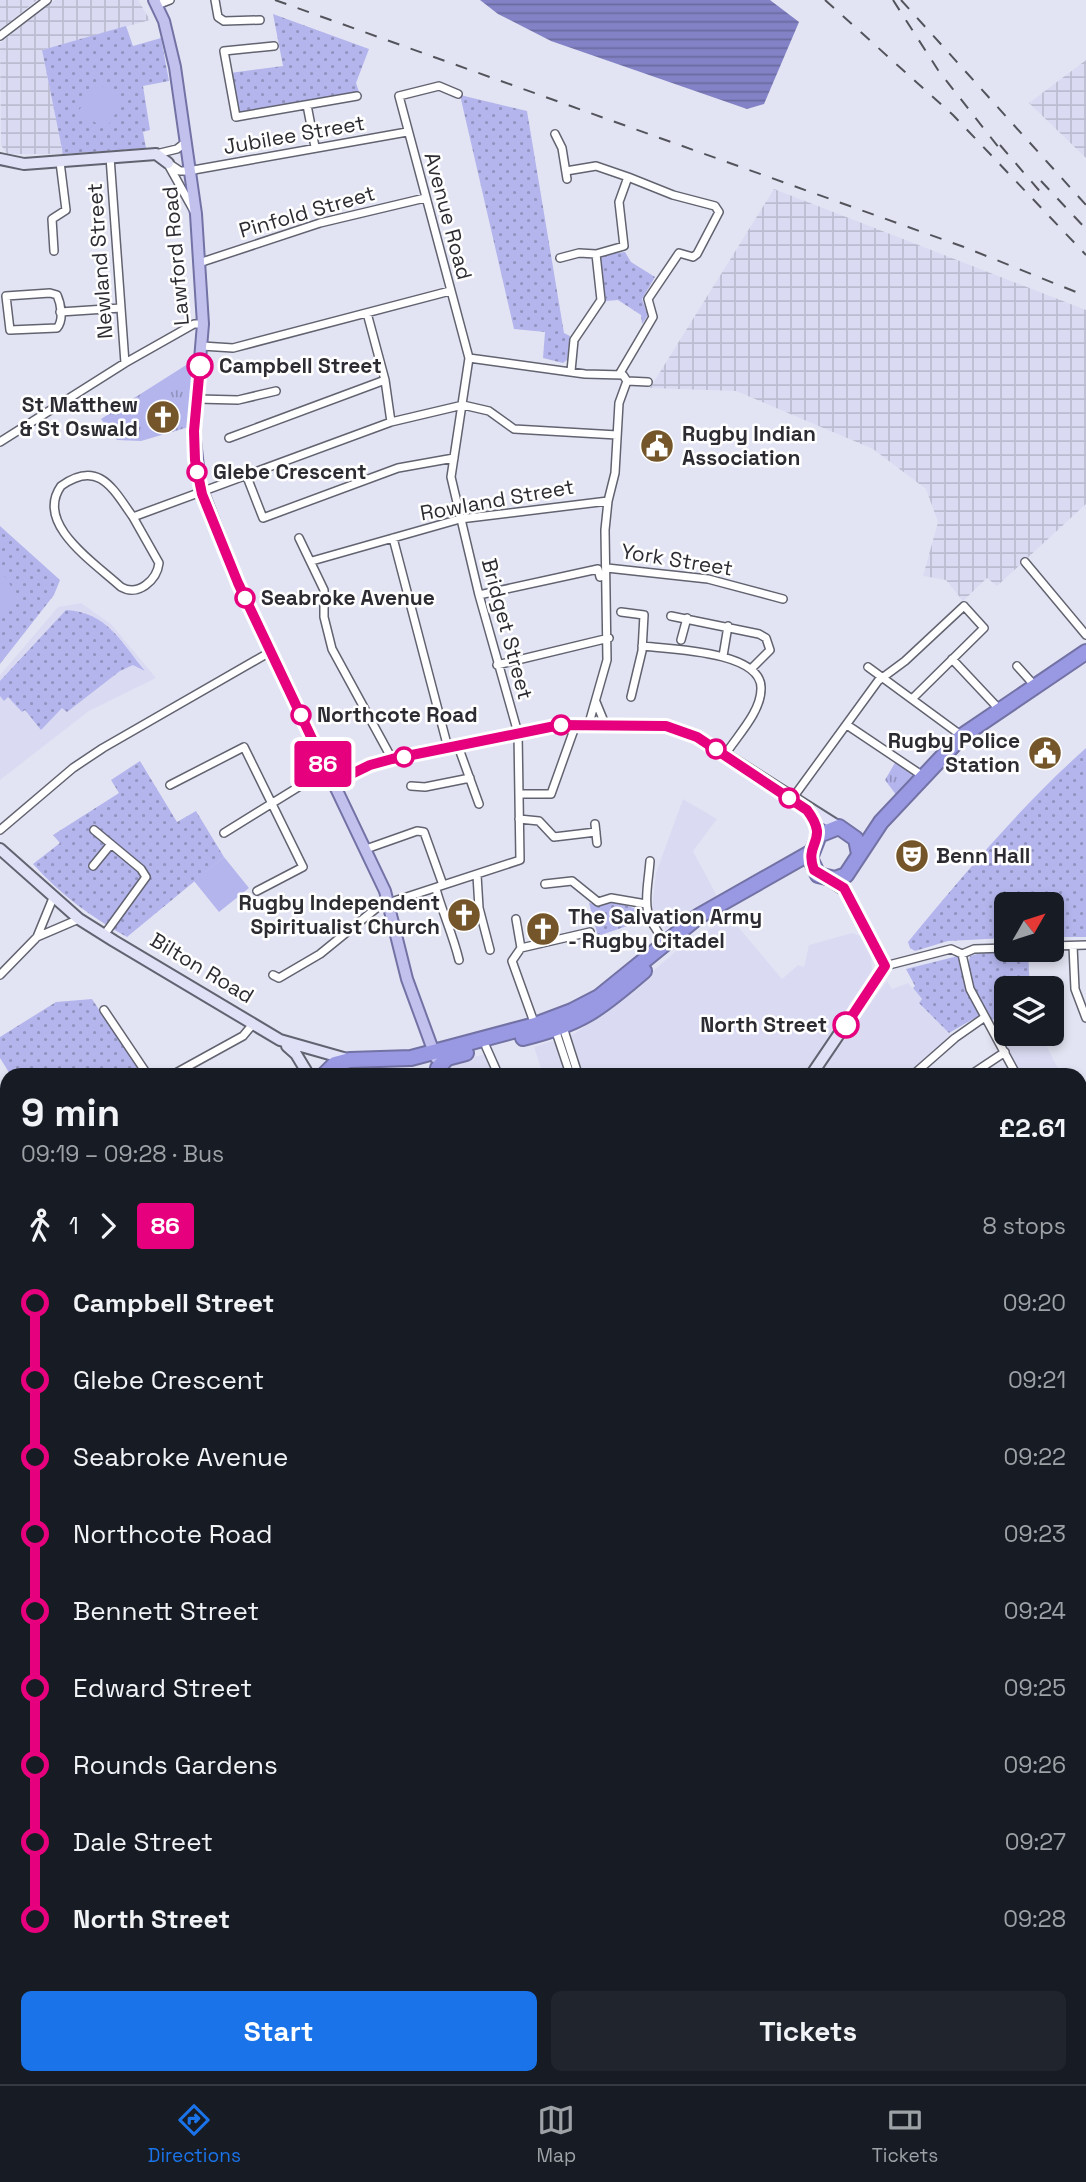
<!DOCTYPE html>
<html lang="en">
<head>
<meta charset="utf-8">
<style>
	:root { --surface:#171b24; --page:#20242c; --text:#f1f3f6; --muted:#9ea1a6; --line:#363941; --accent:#1a73e8 }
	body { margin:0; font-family:"Space Grotesk",sans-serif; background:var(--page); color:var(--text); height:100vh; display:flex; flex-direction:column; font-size:26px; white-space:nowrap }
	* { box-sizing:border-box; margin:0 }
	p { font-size:23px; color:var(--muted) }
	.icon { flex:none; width:38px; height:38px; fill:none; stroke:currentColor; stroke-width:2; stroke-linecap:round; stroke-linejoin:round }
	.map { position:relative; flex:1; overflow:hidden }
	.details { position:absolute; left:0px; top:1068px; width:1087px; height:1017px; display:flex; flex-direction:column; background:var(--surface); border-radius:21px 21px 0 0; box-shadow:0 4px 10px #0003 }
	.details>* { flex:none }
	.badge { padding:0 14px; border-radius:5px; font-size:24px; line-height:46px }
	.needle { width:46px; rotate:51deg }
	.buttons { position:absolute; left:994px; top:892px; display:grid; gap:14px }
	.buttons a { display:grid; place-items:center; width:70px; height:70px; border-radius:10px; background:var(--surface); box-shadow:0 4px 10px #0003; font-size:35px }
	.map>.badge { position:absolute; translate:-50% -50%; box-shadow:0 0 0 4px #fff }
	.legs { display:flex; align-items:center; gap:10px; height:77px; padding:0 21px; font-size:23px }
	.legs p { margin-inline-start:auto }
	.headline { display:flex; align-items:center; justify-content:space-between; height:119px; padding:0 21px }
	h1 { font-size:38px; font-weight:700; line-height:52px }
	.button { display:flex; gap:14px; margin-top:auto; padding:14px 21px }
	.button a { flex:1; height:80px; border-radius:10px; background:var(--accent); color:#fff; font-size:28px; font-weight:700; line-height:80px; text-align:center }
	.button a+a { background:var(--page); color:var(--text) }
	ul { padding:0 21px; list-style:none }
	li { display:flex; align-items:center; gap:24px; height:77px; font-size:26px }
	li i { display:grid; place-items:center; width:10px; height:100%; margin:0 9px; background:currentColor }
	li i::after { content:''; width:18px; height:18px; margin:-9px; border:5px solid; border-radius:50%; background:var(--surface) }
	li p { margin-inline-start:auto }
	li:first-child i { background:linear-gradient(#0000 50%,currentColor 0) }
	li:last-child i { background:linear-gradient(currentColor 50%,#0000 0) }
	.menu { display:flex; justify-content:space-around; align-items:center; height:98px; border-top:2px solid var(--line); background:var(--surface); font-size:19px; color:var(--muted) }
	.menu a { display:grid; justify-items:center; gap:4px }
	.menu .active { color:var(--accent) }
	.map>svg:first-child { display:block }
	.built { fill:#dadbf2 }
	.industrial { fill:url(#industrial-grid) }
	.grass { fill:url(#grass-tufts) }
	.park { fill:url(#park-dots) }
	.pitch { fill:#b4b5ec }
	.water { fill:url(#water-rules) }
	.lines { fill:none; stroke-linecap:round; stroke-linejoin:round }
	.stream { stroke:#8382c6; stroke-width:2 }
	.street-casing { stroke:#626370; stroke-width:10 }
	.secondary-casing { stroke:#626370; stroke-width:14 }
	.primary-casing { stroke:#7372a5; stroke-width:14 }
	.highway-casing { stroke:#7372a5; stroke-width:18 }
	.street { stroke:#fff; stroke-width:7 }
	.secondary { stroke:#e0e0f7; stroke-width:10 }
	.primary { stroke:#c2c1ee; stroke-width:10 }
	.highway { stroke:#9998e3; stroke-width:14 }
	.rail { stroke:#53535b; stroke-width:2; stroke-dasharray:12 12; stroke-linecap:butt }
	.line-1-casing { stroke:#fff; stroke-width:16 }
	.line-1 { stroke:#e6007e; stroke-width:10 }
	.stop-1-dot { fill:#fff; stroke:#e6007e; stroke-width:3.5 }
	.labels { text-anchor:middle; stroke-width:5; stroke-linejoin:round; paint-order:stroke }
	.street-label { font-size:21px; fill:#2c2c32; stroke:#fff }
	.stop-label { font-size:21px; font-weight:bold; fill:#2c2c32; stroke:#fff; text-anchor:start }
	.poi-label { font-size:21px; font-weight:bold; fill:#2c2c32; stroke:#fff; text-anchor:end }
</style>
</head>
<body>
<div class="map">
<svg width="1086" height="2084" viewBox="0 0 1086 2084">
	<defs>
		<pattern id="industrial-grid" width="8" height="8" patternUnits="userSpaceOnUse" patternTransform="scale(1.75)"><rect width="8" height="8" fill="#dadbf2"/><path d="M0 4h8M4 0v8" fill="none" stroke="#bbbcd0"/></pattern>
		<pattern id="grass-tufts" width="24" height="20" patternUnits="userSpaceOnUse" patternTransform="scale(1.75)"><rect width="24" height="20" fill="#b4b5ec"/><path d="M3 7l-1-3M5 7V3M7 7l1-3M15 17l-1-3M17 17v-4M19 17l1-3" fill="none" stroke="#9393c0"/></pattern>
		<pattern id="park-dots" width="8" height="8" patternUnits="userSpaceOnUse" patternTransform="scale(1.75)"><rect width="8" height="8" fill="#b4b5ec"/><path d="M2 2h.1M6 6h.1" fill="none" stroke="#9393c0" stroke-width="1.8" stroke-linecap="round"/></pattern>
		<pattern id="water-rules" width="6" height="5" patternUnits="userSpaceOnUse" patternTransform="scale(1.75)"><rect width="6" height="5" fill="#8382c6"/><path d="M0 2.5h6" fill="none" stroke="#6b6ba1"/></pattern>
	</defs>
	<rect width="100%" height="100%" fill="#e3e4f3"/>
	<path class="built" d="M81 603 111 624 156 678 89 711 0 780V675L58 607Z
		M683 799 717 819 693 851 717 896 666 929 655 918 652 908 656 873Z
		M729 916 782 979 798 965 804 967 809 945 852 933 861 936 871 954 872 971 806 1074H543L534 1047 574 1034 611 1008 676 951Z
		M887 981 892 989 908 983 922 999 919 1003 953 1037 909 1074H819Z
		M1006 1014V1034H1046L1051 1042 1047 1047 1061 1074H1020L992 1020Z
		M485 1054 494 1074H444L454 1062Z
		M7 1187V1287L0 1277V1191Z
		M176 2077H416L397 2084H193Z"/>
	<path class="industrial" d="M0 0H37L0 30Z
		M55 0H138L150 20 42 50 63 154H7L1 145 0 43Z
		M1086 60V158L1029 103Z
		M774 189 1086 310V504L997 586 987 578 963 601 946 580 923 576 938 522 926 489 873 449 736 391 650 388Z"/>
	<path class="grass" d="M194 360 189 427 141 441 117 440 101 419Z
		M896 761 915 774 897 796 885 780Z
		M30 2077H103L100 2084H29Z
		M116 2077H176L193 2084H111Z"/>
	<path class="park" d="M273 14 369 49 356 83 359 92 240 113 230 73 283 66Z
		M126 26 133 46 161 38 169 81 143 86 150 130 143 132 146 148 63 154 42 50Z
		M460 95 527 111 564 333 570 336 567 360 563 363 543 358 545 332 514 329Z
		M625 252 631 262 655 277 642 299 648 315 642 324 641 315 618 300 606 301 600 260 605 254Z
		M0 526 60 580 54 595 0 664Z
		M66 610C107 612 121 642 145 671L133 665 120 671 67 712 62 708 41 730 25 710 22 712 8 697 4 701 0 696V681Z
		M1086 748V937H1052V905H1006V938L948 941 915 951 910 948 908 942C964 874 1020 807 1086 748Z
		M140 761 177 822 196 811 224 857 127 937C91 917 61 895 33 864L60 843 53 835 119 793 111 780Z
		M613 901 642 911V921L598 936 589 903 601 905Z
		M984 952H1028L1030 989H1006V1014L992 1020C983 1003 964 977 970 956Z
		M958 956 980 1015 949 1033 919 1003 922 999 913 988 915 986 906 969Z
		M92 999 142 1074H10L0 1058V1037L56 1002Z
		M0 1616 7 1629V1701L0 1707Z"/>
	<path class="pitch" d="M97 83 124 100 106 129 78 112Z
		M0 570 15 592 11 609 0 621Z
		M224 857 249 888 219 912 194 881Z
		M453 2077H646L650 2084H453Z"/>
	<path class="water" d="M480 0H770L799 22 764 104 747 109 551 41 498 14Z"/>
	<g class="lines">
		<path class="stream" d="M0 1664 7 1671
			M370 2077 390 2084"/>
		<g class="street-casing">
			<path id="street" d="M215 0 218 17 224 21 260 20
				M157 5 170 0
				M0 36 47 0
				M224 51 236 117 357 96
				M224 51 274 46
				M307 105 315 147
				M555 134 562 148 567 179
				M156 154 177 149 186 142
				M110 157 125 363
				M168 163 180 171H188L407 132
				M169 166 194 211
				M566 171 596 166 628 177 619 202 624 246 596 254
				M54 251 52 219 66 210 60 162
				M560 258 579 253 596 254 601 300 574 340 571 371
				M199 263 320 223 425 198
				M50 293 57 295C61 304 64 320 57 328L10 330 6 296Z
				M60 312 121 308
				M367 313 385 380 391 422
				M202 346 233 348 450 291
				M469 358 585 374 623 375 627 381
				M620 373 653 317 648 299 679 253 693 257 697 254 719 212 715 206 673 195 628 177
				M197 399 238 400 276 391
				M463 405 489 411 514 429 617 435
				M229 438 385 380
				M0 442 125 363 194 324H203
				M247 477 263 518 398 468 454 458
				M133 517C113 489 99 459 61 486 34 524 95 563 121 587 138 597 157 580 159 563L133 517 391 422 463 405
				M299 538 324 590V617L332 649 392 759
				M393 538 448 748
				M312 561 460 519 608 501
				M1025 562 1086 635
				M607 568 708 579 783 599
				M479 595 598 569 600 577
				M621 612 644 615 642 651 631 697
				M671 616 759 634 766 638 770 650 752 668
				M681 640 687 618
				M642 646C669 649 763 651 761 689 761 712 737 736 725 755
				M723 656 728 626
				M952 659 999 709
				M497 665 609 638
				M1017 666 1035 686
				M868 667 962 736
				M596 702 605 724
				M589 723 607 660 605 530 608 501 615 473 619 403 627 381 648 382
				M847 725 923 776
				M458 746 479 804
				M170 785 244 747 303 867 257 891
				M411 786 425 787 470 778
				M519 794H551L576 724
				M792 799 878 681 905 661 964 606 984 628 912 699
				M519 819 539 821 554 837 596 832
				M595 824 597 843
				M0 830 73 768 103 748 270 652
				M94 830 141 869 146 877 104 935
				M224 833 326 770
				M366 849 417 831 424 832 443 885
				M650 861C647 899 639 911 665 941
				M93 866 111 844
				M477 875 479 908 490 950
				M545 884 572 881 598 902 611 898 646 904
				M436 889C443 914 453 935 459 960
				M516 919 521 948 512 961 535 1025
				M37 937 53 898
				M1052 946 1086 945
				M1073 946 1075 989 1086 1018
				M521 948 590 932
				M962 954 974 949 1006 948
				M885 966 951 949 962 954 970 989 1016 1074
				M0 975 37 937 79 919
				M273 975 279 978 320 954 379 906 520 860 518 733 479 595 451 477 469 358 399 96 439 86 458 94
				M104 1010 147 1074
				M562 1024 578 1074
				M555 1029 570 1074
				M486 1047 498 1074
				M174 1074 243 1036 253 1024
				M914 1074 955 1038 985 1017
				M972 1074 1005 1052
				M1080 1111 1086 1108
				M3 1134 7 1140
				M1080 1163 1086 1167
				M0 1174 7 1170
				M1080 1301 1086 1293
				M1080 1481 1086 1479
				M0 1524 7 1520
				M1080 1683 1086 1672
				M1080 1768 1086 1763
				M1080 1878 1086 1873
				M1080 1905 1086 1915
				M1080 2010 1086 2007
				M703 2077 706 2084
				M955 2077 958 2084
				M13 2084 15 2077
				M105 2084 107 2077
				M913 2084 928 2077
				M1060 2084 1066 2077"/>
		</g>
		<g class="secondary-casing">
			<path id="secondary" d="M0 159 24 164 156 154 168 163
				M333 783 370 765 392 759 560 725 666 726 697 737 839 827
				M0 849 79 919 114 941 280 1040 347 1059
				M287 1046 296 1054 308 1074
				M812 1074 885 966 846 891 828 879
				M1080 1331 1086 1329
				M1080 1578 1086 1574
				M1080 1688 1086 1691"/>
		</g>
		<g class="primary-casing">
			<path id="primary" d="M154 0 164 21 175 67 196 214 203 324 194 431 200 485 238 583 385 891 407 979 436 1058"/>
		</g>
		<g class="highway-casing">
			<path id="highway" d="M859 854 856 839 839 827 819 835 810 858 818 875 835 879 846 875 881 822 962 736 1086 652
				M523 1038C581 1024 600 1009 644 971
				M325 1074 335 1064 350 1060 411 1058 535 1025 572 1011 599 997 699 916 810 853
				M437 1074 438 1068 447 1058 466 1053
				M0 1506 7 1502
				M904 2077 907 2084"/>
		</g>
		<use href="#street" class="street"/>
		<use href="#secondary" class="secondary"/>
		<use href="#primary" class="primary"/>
		<use href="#highway" class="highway"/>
		<path class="rail" d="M275 0 964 247 1086 296
			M825 0 953 115 1086 255
			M893 0 938 70 1003 153
			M901 0 1086 205
			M1000 145 1043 195
			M1041 181 1086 229"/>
	</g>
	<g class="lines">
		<g class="line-1-casing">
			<path id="line-1" d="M200 366 194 431 195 460 202 494 238 583 333 783 370 765 392 759 560 725 666 726 697 737 807 810C831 842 803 841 814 870L844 888 885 966 846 1025"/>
		</g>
		<use href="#line-1" class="line-1"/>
	</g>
	<defs>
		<g id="church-disc" transform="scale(1.75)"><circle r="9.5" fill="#74562a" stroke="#fff"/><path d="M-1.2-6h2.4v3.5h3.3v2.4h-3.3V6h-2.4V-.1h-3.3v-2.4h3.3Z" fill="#fff"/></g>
		<g id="civic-disc" transform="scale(1.75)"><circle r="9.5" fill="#74562a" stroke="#fff"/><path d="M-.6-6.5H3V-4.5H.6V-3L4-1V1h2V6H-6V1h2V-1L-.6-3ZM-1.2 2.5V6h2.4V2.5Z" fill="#fff"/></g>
		<g id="theatre-disc" transform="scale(1.75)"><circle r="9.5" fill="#74562a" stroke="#fff"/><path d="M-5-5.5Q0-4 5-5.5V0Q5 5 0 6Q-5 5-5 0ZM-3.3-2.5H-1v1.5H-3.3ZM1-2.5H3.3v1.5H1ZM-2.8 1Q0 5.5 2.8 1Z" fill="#fff"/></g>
	</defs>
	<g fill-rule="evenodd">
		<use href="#church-disc" x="163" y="417"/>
		<use href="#civic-disc" x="657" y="446"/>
		<use href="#civic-disc" x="1045" y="753"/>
		<use href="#theatre-disc" x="912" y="856"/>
		<use href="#church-disc" x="464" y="915"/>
		<use href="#church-disc" x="543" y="929"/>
	</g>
	<g class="stop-1-dot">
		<circle cx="200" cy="366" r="12"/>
		<circle cx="197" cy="472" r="9"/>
		<circle cx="245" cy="598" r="9"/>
		<circle cx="301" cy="715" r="9"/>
		<circle cx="561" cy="725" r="9"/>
		<circle cx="716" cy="749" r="9"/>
		<circle cx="404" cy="757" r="9"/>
		<circle cx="789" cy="798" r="9"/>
		<circle cx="846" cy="1025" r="12"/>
	</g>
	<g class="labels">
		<g class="street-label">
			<text transform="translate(294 135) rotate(-10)" y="7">Jubilee Street</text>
			<text transform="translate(307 212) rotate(-16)" y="7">Pinfold Street</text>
			<text transform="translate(448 216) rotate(75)" y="7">Avenue Road</text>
			<text transform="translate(176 256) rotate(-95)" y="7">Lawford Road</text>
			<text transform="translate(100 261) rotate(-94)" y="7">Newland Street</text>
			<text transform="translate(497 500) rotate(-10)" y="7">Rowland Street</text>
			<text transform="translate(677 560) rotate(9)" y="7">York Street</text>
			<text transform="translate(507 629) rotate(75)" y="7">Bridget Street</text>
			<text transform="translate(202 968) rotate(31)" y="7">Bilton Road</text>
		</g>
		<g class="stop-label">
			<text x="219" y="373">Campbell Street</text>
			<text x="213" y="479">Glebe Crescent</text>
			<text x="261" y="605">Seabroke Avenue</text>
			<text x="317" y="722">Northcote Road</text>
			<text x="827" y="1032" text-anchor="end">North Street</text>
		</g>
		<g class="poi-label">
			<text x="138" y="412">St Matthew<tspan x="138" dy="24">&amp; St Oswald</tspan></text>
			<text x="682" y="441" text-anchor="start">Rugby Indian<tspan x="682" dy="24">Association</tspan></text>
			<text x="1020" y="748">Rugby Police<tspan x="1020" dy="24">Station</tspan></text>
			<text x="936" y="863" text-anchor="start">Benn Hall</text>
			<text x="440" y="910">Rugby Independent<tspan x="440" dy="24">Spiritualist Church</tspan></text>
			<text x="568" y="924" text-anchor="start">The Salvation Army<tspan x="568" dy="24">- Rugby Citadel</tspan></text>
		</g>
	</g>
</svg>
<div class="buttons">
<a><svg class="needle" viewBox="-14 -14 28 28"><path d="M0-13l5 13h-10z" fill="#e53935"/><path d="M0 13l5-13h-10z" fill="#9ea1a6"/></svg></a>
<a><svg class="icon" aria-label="layers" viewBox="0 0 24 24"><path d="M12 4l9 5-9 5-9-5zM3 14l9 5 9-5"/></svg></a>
</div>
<b class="badge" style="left:323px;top:764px;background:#e6007e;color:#fff">86</b>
<section class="details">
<div class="headline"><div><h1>9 min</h1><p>09:19 – 09:28 · Bus</p></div><b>£2.61</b></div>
<div class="legs"><svg class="icon" aria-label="walk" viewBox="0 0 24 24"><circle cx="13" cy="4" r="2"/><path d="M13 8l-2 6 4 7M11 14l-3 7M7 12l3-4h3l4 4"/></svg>1<svg class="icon" aria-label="forward" viewBox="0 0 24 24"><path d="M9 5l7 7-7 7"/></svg><b class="badge" style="background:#e6007e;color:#fff">86</b><p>8 stops</p></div>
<ul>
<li><i style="color:#e6007e"></i><b>Campbell Street</b><p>09:20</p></li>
<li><i style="color:#e6007e"></i><span>Glebe Crescent</span><p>09:21</p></li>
<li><i style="color:#e6007e"></i><span>Seabroke Avenue</span><p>09:22</p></li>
<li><i style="color:#e6007e"></i><span>Northcote Road</span><p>09:23</p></li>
<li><i style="color:#e6007e"></i><span>Bennett Street</span><p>09:24</p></li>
<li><i style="color:#e6007e"></i><span>Edward Street</span><p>09:25</p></li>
<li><i style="color:#e6007e"></i><span>Rounds Gardens</span><p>09:26</p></li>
<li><i style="color:#e6007e"></i><span>Dale Street</span><p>09:27</p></li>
<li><i style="color:#e6007e"></i><b>North Street</b><p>09:28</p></li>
</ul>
<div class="button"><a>Start</a><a>Tickets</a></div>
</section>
</div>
<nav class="menu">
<a class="active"><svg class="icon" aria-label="directions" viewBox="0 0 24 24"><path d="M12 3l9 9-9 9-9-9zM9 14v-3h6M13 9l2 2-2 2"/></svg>Directions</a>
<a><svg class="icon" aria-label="map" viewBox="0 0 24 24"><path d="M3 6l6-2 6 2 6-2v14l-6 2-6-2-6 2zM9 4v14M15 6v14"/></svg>Map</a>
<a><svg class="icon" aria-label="tickets" viewBox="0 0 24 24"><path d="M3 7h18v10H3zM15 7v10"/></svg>Tickets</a>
</nav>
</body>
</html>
